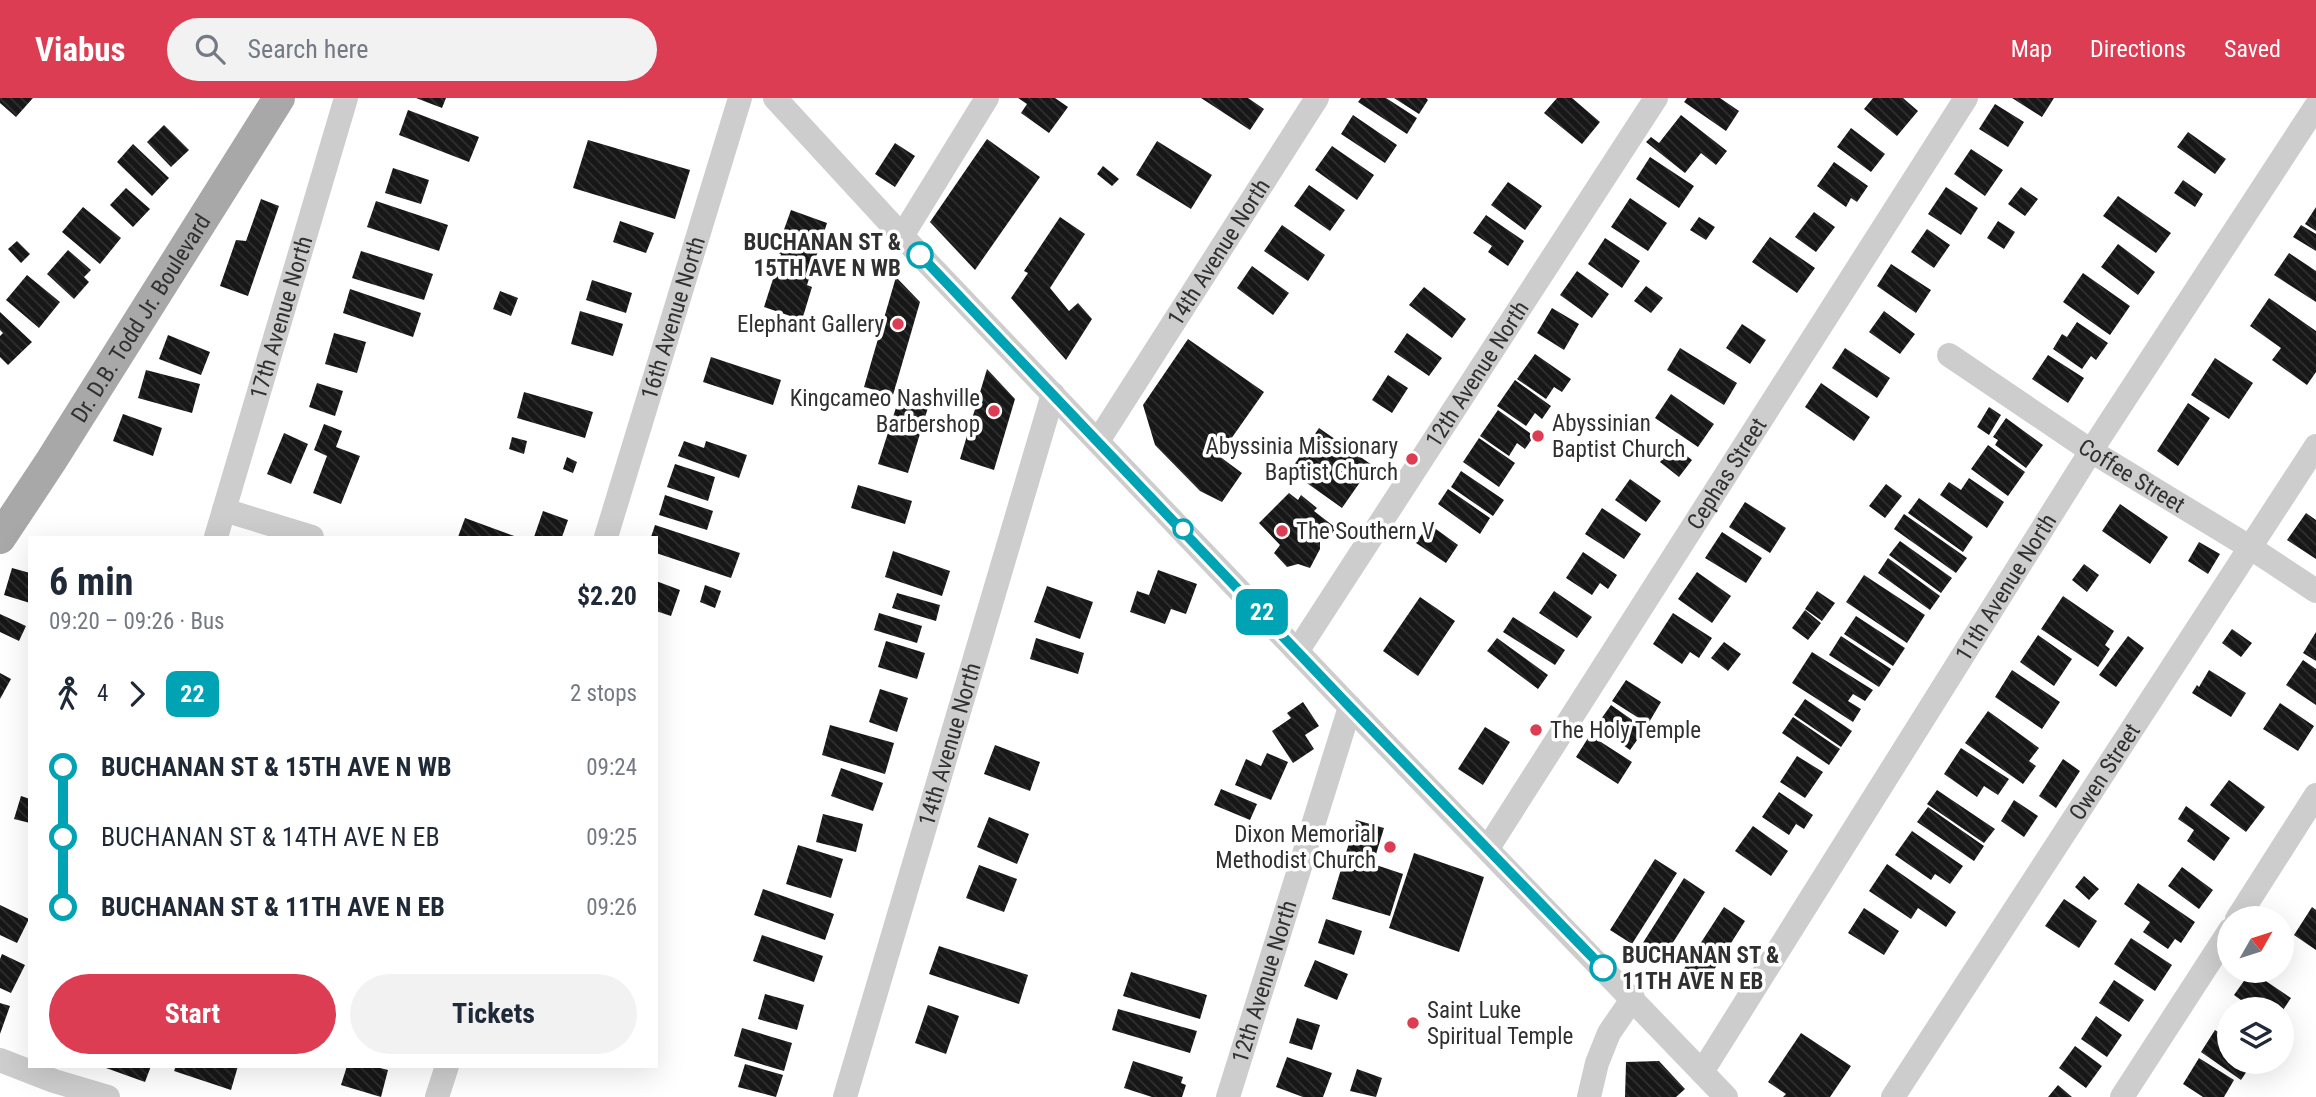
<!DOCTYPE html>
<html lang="en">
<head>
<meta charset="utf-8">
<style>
	:root { --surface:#fff; --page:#f2f2f3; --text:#1f2937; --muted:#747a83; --accent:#dc3d52 }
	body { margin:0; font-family:"Roboto Condensed",sans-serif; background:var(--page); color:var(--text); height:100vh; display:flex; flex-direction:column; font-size:26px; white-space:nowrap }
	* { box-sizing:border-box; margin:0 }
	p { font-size:23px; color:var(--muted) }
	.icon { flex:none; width:38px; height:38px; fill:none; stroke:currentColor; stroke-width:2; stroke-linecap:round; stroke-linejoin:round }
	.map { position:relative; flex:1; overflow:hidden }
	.side { position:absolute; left:28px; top:438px; width:630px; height:532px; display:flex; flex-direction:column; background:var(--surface); border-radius:0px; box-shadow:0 7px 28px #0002 }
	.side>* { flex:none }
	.badge { padding:0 14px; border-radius:10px; font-size:24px; line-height:46px }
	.needle { width:46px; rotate:51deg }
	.fabs { position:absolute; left:2217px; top:808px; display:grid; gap:14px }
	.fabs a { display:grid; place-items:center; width:77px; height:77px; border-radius:50%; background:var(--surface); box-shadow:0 7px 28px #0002; font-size:35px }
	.map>.badge { position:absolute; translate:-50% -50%; box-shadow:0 0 0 4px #fff }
	.legs { display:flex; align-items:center; gap:10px; height:77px; padding:0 21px; font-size:23px }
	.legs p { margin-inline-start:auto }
	.summary { display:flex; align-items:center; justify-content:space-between; height:119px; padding:0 21px }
	h1 { font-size:38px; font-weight:700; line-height:52px }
	.button { display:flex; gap:14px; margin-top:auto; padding:14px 21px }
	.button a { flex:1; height:80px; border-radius:42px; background:var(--accent); color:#fff; font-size:28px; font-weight:700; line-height:80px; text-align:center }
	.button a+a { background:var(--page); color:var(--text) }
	ul { padding:0 21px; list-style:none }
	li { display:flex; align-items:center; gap:24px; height:70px; font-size:26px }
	li i { display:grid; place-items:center; width:10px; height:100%; margin:0 9px; background:currentColor }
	li i::after { content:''; width:18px; height:18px; margin:-9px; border:5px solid; border-radius:50%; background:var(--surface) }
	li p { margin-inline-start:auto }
	li:first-child i { background:linear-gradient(#0000 50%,currentColor 0) }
	li:last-child i { background:linear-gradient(currentColor 50%,#0000 0) }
	header { display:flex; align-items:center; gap:42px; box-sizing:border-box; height:98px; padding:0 35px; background:var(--accent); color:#fff }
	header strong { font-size:33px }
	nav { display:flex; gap:38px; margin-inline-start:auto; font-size:24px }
	.search { width:490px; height:63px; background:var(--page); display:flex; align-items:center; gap:18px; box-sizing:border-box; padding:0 24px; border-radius:38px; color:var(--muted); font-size:26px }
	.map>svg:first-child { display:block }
	.building { fill:url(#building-back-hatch) }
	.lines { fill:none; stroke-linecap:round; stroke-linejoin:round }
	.minor { stroke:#cdcdcd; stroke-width:24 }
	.major { stroke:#a8a8a8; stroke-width:32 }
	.line-1-casing { stroke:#fff; stroke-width:16 }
	.line-1 { stroke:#00a3b4; stroke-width:10 }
	.stop-1-dot { fill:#fff; stroke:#00a3b4; stroke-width:3.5 }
	.poi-dot { fill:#dc3d52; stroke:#fff; stroke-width:2.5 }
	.labels { text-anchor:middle; stroke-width:7; stroke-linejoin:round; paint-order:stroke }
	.stop-label { font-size:23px; font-weight:bold; fill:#303030; stroke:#fff; text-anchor:end }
	.street-label { font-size:23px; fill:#303030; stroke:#fff }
	.poi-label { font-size:23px; fill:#303030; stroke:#fff; text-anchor:end }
</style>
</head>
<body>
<header>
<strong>Viabus</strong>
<div class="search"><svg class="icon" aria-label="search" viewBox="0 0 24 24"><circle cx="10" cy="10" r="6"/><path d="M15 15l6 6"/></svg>Search here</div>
<nav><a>Map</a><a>Directions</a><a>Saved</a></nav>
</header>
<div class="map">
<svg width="2316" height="999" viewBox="0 0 2316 999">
	<defs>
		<pattern id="building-back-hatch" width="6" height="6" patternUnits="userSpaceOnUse" patternTransform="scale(1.75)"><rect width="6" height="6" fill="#171717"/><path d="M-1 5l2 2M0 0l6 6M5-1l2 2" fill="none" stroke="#303030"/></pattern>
	</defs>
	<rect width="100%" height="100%" fill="#fff"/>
	<path class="building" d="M0 0H33L16 19 0 5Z
		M416 0H446L442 10Z
		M1018 0H1055L1068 9 1049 35 1021 15 1027 6Z
		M1201 0H1248L1264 11 1250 32Z
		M1361 0H1386L1417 20 1407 36 1358 4Z
		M1394 0H1426L1428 2 1419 16Z
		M1557 0H1572L1600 24 1582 46 1544 15Z
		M1687 0H1720L1739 13 1726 33 1684 4Z
		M1873 0H1903L1918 13 1897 38 1864 11Z
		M2012 0H2054L2042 19Z
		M1995 6 2024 24 2008 49 1979 31Z
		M408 12 479 39 469 64 399 37Z
		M1353 17 1397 47 1385 65 1341 36Z
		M1681 17 1727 53 1716 67 1701 55 1685 75 1646 44 1651 39 1659 45Z
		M164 27 189 52 171 69 147 44Z
		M1851 30 1885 56 1871 74 1837 49Z
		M2188 34 2226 61 2215 76 2177 49Z
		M987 41 1040 79 975 172 930 124Z
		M588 42 690 72 675 121 573 90Z
		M1157 43 1212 77 1191 111 1136 77Z
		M895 45 915 58 895 89 875 76Z
		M133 46 169 80 152 98 117 64Z
		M1332 48 1374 77 1357 102 1315 72Z
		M1971 51 2003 72 1985 98 1954 76Z
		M1650 59 1694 88 1679 110 1636 81Z
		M1834 64 1868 88 1857 104 1851 100 1846 109 1817 88Z
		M1103 68 1119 81 1112 88 1097 76Z
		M393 70 429 82 421 106 385 95Z
		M2183 82 2203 96 2195 109 2174 95Z
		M1508 84 1542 108 1525 132 1491 107Z
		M1309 87 1345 112 1330 133 1294 108Z
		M1946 89 1978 110 1961 137 1928 116Z
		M2021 89 2038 101 2025 118 2008 106Z
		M126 90 150 111 133 129 110 107Z
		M2118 98 2171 135 2156 155 2103 118Z
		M1630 100 1667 125 1648 153 1611 129Z
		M261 101 279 108 248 198 220 188 236 142 246 143Z
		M376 103 448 127 439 153 367 129Z
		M83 109 121 140 100 166 62 134Z
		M2316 109V133L2305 126Z
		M791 112 827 125 807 187 812 189 802 222 764 209 781 156 776 154Z
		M1814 114 1835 129 1816 154 1795 139Z
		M1486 117 1524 143 1508 168 1488 154 1492 148 1473 135Z
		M1060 119 1085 136 1050 190 1069 213 1078 205 1092 221 1066 262 1011 200 1028 175 1024 173Z
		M1699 119 1715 129 1706 142 1690 132Z
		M620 123 654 135 646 155 613 144Z
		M1998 123 2015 134 2004 151 1987 140Z
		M1282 127 1325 157 1308 183 1264 153Z
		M2301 127 2316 136V153L2293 139Z
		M1927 131 1950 147 1934 170 1911 154Z
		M1770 139 1815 170 1797 195 1752 164Z
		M1605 140 1640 163 1622 190 1588 166Z
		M17 143 30 156 21 165 8 151Z
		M2118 146 2155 174 2138 197 2101 169Z
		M68 152 91 172 84 179 89 184 74 201 47 176Z
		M361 153 433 176 424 202 352 180Z
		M2289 155 2316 173V204L2274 177Z
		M1891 166 1931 192 1916 215 1877 188Z
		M1252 168 1289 195 1273 217 1237 190Z
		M1577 173 1609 196 1592 220 1560 197Z
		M2083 175 2130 208 2110 237 2063 204Z
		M27 177 60 204 39 230 6 202Z
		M896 179 920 204 893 297 864 289Z
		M592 182 632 195 626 215 586 202Z
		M1646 188 1663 200 1651 215 1634 203Z
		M1424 189 1466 221 1452 240 1409 207Z
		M350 191 421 215 413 239 343 215Z
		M500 193 518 200 511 218 493 211Z
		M2269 200 2316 233V274L2307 287 2272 262 2281 250 2250 228Z
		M1552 210 1579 226 1564 252 1537 235Z
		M580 213 623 226 613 258 571 246Z
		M1884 213 1915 236 1900 256 1869 234Z
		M0 214 32 244 8 267 0 259V238L3 235 0 232Z
		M2077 224 2108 245 2096 262 2091 258 2082 271 2053 251 2062 236 2067 239Z
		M1742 226 1766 242 1750 266 1726 250Z
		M334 235 366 244 357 275 325 266Z
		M1407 235 1442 260 1429 278 1394 254Z
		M168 237 210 254 201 277 159 261Z
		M1188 241 1264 294 1219 358 1242 375 1222 404 1200 393 1155 347 1143 307Z
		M1680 250 1737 285 1724 307 1667 272Z
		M1845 250 1890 280 1877 300 1832 270Z
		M1535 256 1571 281 1562 294 1554 289 1546 301 1517 281Z
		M2048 257 2084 280 2068 305 2032 281Z
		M711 259 781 282 773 307 703 284Z
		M2215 260 2253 285 2229 321 2191 297Z
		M987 271 1015 301 994 372 960 361Z
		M146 272 200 286 192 315 138 300Z
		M1388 277 1408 290 1392 315 1372 302Z
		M1515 282 1551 308 1542 321 1535 315 1526 328 1497 308Z
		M317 285 343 293 335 318 309 309Z
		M1821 285 1870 319 1854 343 1805 309Z
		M524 294 593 314 585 340 517 320Z
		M901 294 930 303 908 375 878 366Z
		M1671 296 1714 326 1698 349 1655 320Z
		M2188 305 2210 320 2178 368 2157 353Z
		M1989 309 2001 317 1989 337 1977 329Z
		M1498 312 1534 338 1525 351 1517 345 1509 358 1480 338Z
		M123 316 162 330 153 358 113 343Z
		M2006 320 2043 347 2026 370 1995 347 1998 342 1993 339Z
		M324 326 342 333 336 349 360 358 341 406 313 395 327 358 314 352Z
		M1319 330 1372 367 1342 410 1290 373Z
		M284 335 308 346 291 386 267 376Z
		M512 339 527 343 524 356 509 351Z
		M1479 340 1515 365 1499 389 1463 364Z
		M684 343 704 350 706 343 747 357 739 380 678 358Z
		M1673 347 1692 362 1679 379 1660 364Z
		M1988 347 2025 374 2008 398 1971 371Z
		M567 359 577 364 573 375 563 371Z
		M675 366 715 379 708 403 667 389Z
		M1461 373 1504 402 1493 418 1451 389Z
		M1969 380 2004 404 1987 430 1940 397 1949 384 1961 392Z
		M1630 381 1661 403 1646 424 1615 402Z
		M1886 386 1902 398 1885 420 1869 408Z
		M858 387 912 403 905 426 851 410Z
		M1448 391 1490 420 1480 436 1438 406Z
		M1289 395 1298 402 1301 397 1317 410 1314 413 1336 430 1328 441 1320 443V451L1310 470 1298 466 1287 469 1274 455 1280 447 1259 425Z
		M665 397 713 413 707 432 659 417Z
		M1919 400 1973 439 1963 454 1908 415Z
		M1745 404 1786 430 1770 455 1729 429Z
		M2120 406 2168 439 2150 466 2102 433Z
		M1602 410 1641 436 1624 461 1585 436Z
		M543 413 568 422 562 439H534Z
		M2306 415 2316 422V461L2287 442Z
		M1904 416 1967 460 1956 475 1894 431Z
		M465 420 517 439H458Z
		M1429 426 1458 447 1446 465 1416 445Z
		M655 427 740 455 731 480 656 455V439H651Z
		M1722 434 1762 460 1746 485 1705 460Z
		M1900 443 1952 480 1941 495 1889 457Z
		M2199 444 2220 456 2208 476 2188 463Z
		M893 453 950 473 942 498 885 479Z
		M1583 454 1617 477 1608 491 1600 485 1592 497 1566 480Z
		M1888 460 1940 498 1930 512 1878 475Z
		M2084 466 2099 477 2087 494 2072 482Z
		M12 470 30 475V505L4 497Z
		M1158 472 1197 486 1186 516 1171 511 1165 526 1130 514 1137 493 1149 497Z
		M1697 474 1731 498 1712 525 1678 501Z
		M1864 477 1925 517 1907 545 1846 504Z
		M656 483 680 492 671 518 656 513Z
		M705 487 721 493 715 510 700 504Z
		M1047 488 1093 504 1080 541 1034 524Z
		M1554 493 1592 519 1577 540 1539 515Z
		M1817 493 1835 505 1822 523 1805 511Z
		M897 495 940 507 936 523 892 510Z
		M2063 498 2114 533 2105 547 2110 551 2098 569 2041 531Z
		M1420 499 1455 523 1418 578 1383 553Z
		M1805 512 1821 525 1808 542 1792 530Z
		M879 515 922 528 917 545 874 532Z
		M1673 515 1712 540 1699 560 1690 554 1682 566 1653 546Z
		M0 516 26 528 19 543 0 534Z
		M1856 518 1905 550 1893 568 1844 536Z
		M1513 519 1565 552 1555 567 1503 534Z
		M2232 531 2252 545 2241 559 2222 545Z
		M2316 534V563L2303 555Z
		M2038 537 2072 561 2054 588 2020 564Z
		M1841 538 1891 571 1879 589 1829 557Z
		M2128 538 2144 550 2116 589 2099 577Z
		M1036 540 1084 555 1078 576 1030 561Z
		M1497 540 1548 577 1538 591 1487 553Z
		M886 543 925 555 917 581 878 569Z
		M1724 544 1741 556 1728 573 1711 560Z
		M1812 554 1873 592 1865 603 1853 596 1848 603 1861 611 1853 624 1792 585Z
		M2303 562 2316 571V607L2286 587Z
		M2012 572 2060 604 2042 631 1995 599Z
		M2209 572 2246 595 2231 619 2192 595 2197 587 2199 589Z
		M0 575 11 581 0 601Z
		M1626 582 1661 604 1648 626 1612 603Z
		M880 591 908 600 897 634 869 624Z
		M1805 601 1852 633 1841 649 1794 617Z
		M1303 604 1319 628 1305 637 1314 651 1293 665 1272 633 1291 620 1287 615Z
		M2280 605 2314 628 2298 653 2263 631Z
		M1611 607 1645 631 1630 652 1596 628Z
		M1988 613 2039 650 2029 663 2036 668 2023 686 1965 645Z
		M1793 619 1840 651 1829 667 1782 635Z
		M830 627 894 645 885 676 822 657Z
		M1485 629 1510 644 1483 687 1458 671Z
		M1590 637 1632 664 1618 686 1576 659Z
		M995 647 1040 664 1030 693 984 676Z
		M1961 650 2009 681 1998 697 1984 688 1977 699 1944 676Z
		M1267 655 1288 664 1271 702 1235 687 1246 661 1261 668Z
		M1797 658 1823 674 1805 700 1780 684Z
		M2063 661 2080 673 2056 710 2039 698Z
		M841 670 883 685 873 713 831 698Z
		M2229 682 2265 709 2246 734 2210 707Z
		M1221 691 1257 706 1250 722 1214 707Z
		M1937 692 1995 731 1984 745 1927 706Z
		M1779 694 1813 717 1804 731 1796 726 1789 737 1762 719Z
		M21 698 30 701V725L14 721Z
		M2014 702 2038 718 2024 739 2001 723Z
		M2186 708 2230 740 2214 763 2187 743 2194 732 2178 721Z
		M1928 709 1984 748 1974 763 1917 724Z
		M823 716 863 726 856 754 816 744Z
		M989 719 1029 736 1017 766 977 749Z
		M1356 722 1384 730 1373 766 1403 776 1390 818 1332 801Z
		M1753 728 1788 753 1771 778 1735 753Z
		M1912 733 1963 768 1950 786 1935 776 1931 782 1895 757Z
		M798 747 843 761 831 800 786 786Z
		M1414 755 1484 779 1459 854 1389 830Z
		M1655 761 1677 775 1632 846 1610 832Z
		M1887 766 1956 814 1946 829 1918 810 1911 821 1869 793Z
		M979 767 1017 781 1004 814 966 800Z
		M2182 769 2213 792 2199 811 2168 788Z
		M2084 778 2099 791 2089 802 2075 789Z
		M1684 780 1705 794 1660 865 1639 851Z
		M2138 785 2195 824 2181 845 2175 841 2168 851 2143 834 2150 824 2124 806Z
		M763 791 834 816 825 842 754 817Z
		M2064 801 2097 823 2079 850 2045 828Z
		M0 807 29 821 17 845 0 837Z
		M1724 809 1745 823 1700 894 1678 880Z
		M2312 809 2316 812V852L2294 837Z
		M1864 810 1899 833 1884 857 1848 835Z
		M1326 821 1362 833 1354 857 1318 845Z
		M762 837 823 858 814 884 753 863Z
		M2131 840 2172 867 2155 893 2114 866Z
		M939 848 1028 877 1019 906 929 876Z
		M2 856 25 867 11 895 0 890V861Z
		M1315 862 1348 876 1337 902 1304 888Z
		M2251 873 2291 900 2283 912H2255L2234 897Z
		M1131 874 1207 897 1200 921 1123 898Z
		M2114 882 2144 902 2129 924 2099 905Z
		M765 896 804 907 797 932 758 921Z
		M0 905 10 908 0 936Z
		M928 907 959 918 946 956 915 945Z
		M1118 911 1197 933 1190 955 1112 932Z
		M2096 918 2122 937 2107 959 2081 941Z
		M1297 920 1320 927 1312 952 1289 945Z
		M742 930 792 945 784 973 734 958Z
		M2215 932 2230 942V964H2253L2241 982 2201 954Z
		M1801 935 1851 968 1830 999H1783L1786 996 1768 984Z
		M2075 948 2102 968 2086 990 2059 970Z
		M1287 959 1332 975 1323 999H1303L1276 989Z
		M2199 960 2234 982 2224 999H2203L2183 986Z
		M1133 963 1183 979 1181 985 1186 987 1182 999H1152L1124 990Z
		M1659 963 1685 991 1676 999H1625L1626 964Z
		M745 966 783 977 776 999 738 989Z
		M106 968H151L145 984 106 970Z
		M176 968H238L231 992 174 973Z
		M347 968H372L388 972 381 999 341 987Z
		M1357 971 1382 980 1376 999 1350 993Z
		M2058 987 2072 999H2048Z"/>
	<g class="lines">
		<g class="minor">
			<path d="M775 0 902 138 1350 609 1726 999"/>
			<path d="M902 138 987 0"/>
			<path id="s1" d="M1949 257 2091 353 2251 450 2316 493"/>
			<path id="s2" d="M1098 343 1317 0"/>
			<path d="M224 412 312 439"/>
			<path id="s3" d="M216 439 346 0"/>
			<path id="s4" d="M606 439 740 0"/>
			<path id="s5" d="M1298 552 1656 0"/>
			<path id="s6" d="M1488 750 1966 0"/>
			<path d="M2237 821 2316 697"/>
			<path d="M0 962 54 983 108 999"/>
			<path id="s7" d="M1702 974 2091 353 2316 8"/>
			<path d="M437 999 447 968"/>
			<path id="s8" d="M845 999 1053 296"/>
			<path id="s9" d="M1228 999 1350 609"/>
			<path d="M1589 999 1597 965 1609 935 1633 900"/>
			<path id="s10" d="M1893 999 2316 348"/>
			<path d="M2122 999 2230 832"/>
		</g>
		<path class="major" id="s11" d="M0 440 51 363 279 0"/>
	</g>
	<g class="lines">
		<g class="line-1-casing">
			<path id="line-1" d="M920 157 1350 609 1603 870"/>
		</g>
		<use href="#line-1" class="line-1"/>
	</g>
	<g class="stop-1-dot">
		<circle cx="920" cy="157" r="12"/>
		<circle cx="1183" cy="431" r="9"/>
		<circle cx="1603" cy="870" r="12"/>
	</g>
	<g class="poi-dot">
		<circle cx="898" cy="226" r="7"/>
		<circle cx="994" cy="313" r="7"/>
		<circle cx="1538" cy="338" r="7"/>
		<circle cx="1412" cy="361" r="7"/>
		<circle cx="1282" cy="433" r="7"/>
		<circle cx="1536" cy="632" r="7"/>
		<circle cx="1390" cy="749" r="7"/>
		<circle cx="1413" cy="925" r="7"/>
	</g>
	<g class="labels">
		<g class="stop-label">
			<text x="901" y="152">BUCHANAN ST &amp;<tspan x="901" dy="26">15TH AVE N WB</tspan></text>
			<text x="1622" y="865" text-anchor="start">BUCHANAN ST &amp;<tspan x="1622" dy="26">11TH AVE N EB</tspan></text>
		</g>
		<g class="street-label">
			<text dy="8" stroke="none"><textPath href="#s2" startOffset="224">14th Avenue North</textPath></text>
			<text dy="8" stroke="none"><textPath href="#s3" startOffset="229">17th Avenue North</textPath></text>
			<text dy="8" stroke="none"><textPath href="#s4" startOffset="229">16th Avenue North</textPath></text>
			<text dy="8" stroke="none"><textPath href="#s11" startOffset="261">Dr. D.B. Todd Jr. Boulevard</textPath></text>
			<text dy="8" stroke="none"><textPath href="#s5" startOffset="329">12th Avenue North</textPath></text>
			<text dy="8" stroke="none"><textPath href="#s6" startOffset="444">Cephas Street</textPath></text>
			<text dy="8" stroke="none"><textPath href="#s1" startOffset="219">Coffee Street</textPath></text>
			<text dy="8" stroke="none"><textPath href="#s7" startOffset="572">11th Avenue North</textPath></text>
			<text dy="8" stroke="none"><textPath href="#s8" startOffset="368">14th Avenue North</textPath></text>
			<text dy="8" stroke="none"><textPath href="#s10" startOffset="388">Owen Street</textPath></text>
			<text dy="8" stroke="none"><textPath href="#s9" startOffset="121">12th Avenue North</textPath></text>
		</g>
		<g class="poi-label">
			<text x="884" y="234">Elephant Gallery</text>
			<text x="980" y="308">Kingcameo Nashville<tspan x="980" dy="26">Barbershop</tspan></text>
			<text x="1552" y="333" text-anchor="start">Abyssinian<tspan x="1552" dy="26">Baptist Church</tspan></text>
			<text x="1398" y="356">Abyssinia Missionary<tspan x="1398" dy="26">Baptist Church</tspan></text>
			<text x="1296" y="441" text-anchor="start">The Southern V</text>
			<text x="1550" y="640" text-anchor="start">The Holy Temple</text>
			<text x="1376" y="744">Dixon Memorial<tspan x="1376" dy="26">Methodist Church</tspan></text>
			<text x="1427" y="920" text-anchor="start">Saint Luke<tspan x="1427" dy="26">Spiritual Temple</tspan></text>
		</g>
	</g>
</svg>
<div class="fabs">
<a><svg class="needle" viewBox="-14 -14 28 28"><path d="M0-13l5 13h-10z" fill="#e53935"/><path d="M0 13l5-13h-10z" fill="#747a83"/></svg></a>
<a><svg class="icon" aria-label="layers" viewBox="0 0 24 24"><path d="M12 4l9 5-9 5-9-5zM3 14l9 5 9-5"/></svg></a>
</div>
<b class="badge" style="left:1262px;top:514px;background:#00a3b4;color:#fff">22</b>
<section class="side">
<div class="summary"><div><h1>6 min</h1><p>09:20 – 09:26 · Bus</p></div><b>$2.20</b></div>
<div class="legs"><svg class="icon" aria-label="walk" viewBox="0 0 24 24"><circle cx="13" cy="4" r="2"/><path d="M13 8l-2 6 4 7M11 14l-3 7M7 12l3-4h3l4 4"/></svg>4<svg class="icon" aria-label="forward" viewBox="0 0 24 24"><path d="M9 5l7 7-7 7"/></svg><b class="badge" style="background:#00a3b4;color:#fff">22</b><p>2 stops</p></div>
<ul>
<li><i style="color:#00a3b4"></i><b>BUCHANAN ST &amp; 15TH AVE N WB</b><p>09:24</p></li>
<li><i style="color:#00a3b4"></i><span>BUCHANAN ST &amp; 14TH AVE N EB</span><p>09:25</p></li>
<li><i style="color:#00a3b4"></i><b>BUCHANAN ST &amp; 11TH AVE N EB</b><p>09:26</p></li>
</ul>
<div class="button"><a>Start</a><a>Tickets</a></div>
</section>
</div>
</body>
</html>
